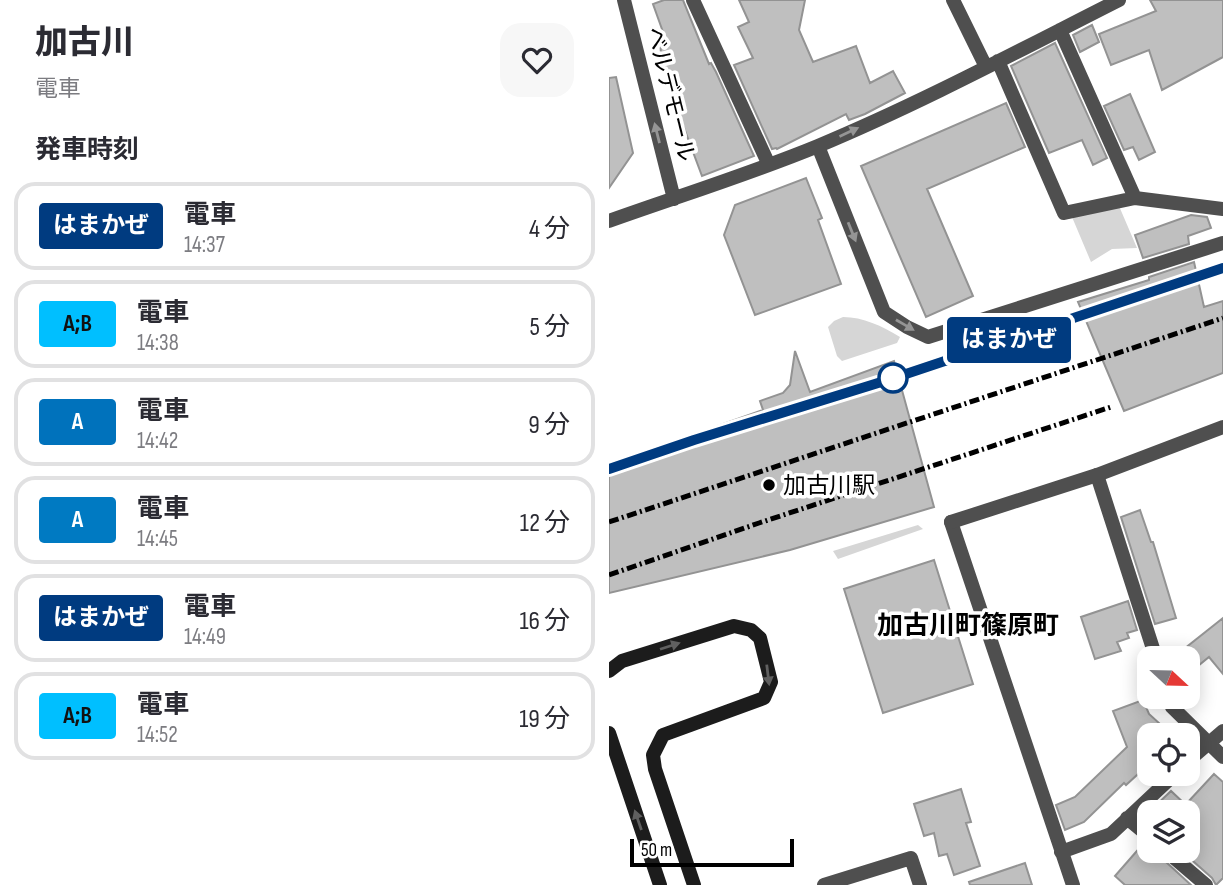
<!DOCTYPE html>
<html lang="ja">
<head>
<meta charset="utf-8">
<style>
	:root { --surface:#fff; --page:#f7f7f7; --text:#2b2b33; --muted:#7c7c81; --line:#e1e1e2 }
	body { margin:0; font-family:"Sofia Sans Condensed","Noto Sans JP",sans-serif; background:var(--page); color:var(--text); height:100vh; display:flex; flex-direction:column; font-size:26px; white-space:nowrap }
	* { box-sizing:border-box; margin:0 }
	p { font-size:23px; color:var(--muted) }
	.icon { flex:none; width:38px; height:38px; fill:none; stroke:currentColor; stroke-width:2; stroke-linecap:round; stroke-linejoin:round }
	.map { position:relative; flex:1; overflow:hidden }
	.sheet { display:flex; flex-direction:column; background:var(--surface); width:609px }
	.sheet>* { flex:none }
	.badge { padding:0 14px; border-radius:5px; font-size:24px; line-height:46px }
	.needle { width:46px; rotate:112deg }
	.controls { position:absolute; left:528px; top:646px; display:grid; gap:14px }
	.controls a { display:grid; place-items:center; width:63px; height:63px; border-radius:14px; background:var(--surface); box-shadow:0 4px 18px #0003; font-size:35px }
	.scale { position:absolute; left:21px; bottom:18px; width:164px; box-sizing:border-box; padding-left:7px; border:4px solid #000; border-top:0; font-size:19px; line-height:24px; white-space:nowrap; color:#000; -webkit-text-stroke:5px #fff; paint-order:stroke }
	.map>.badge { position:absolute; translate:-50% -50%; box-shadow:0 0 0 4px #fff }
	h2 { padding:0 35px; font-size:26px; line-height:63px }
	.round { display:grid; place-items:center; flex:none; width:74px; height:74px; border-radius:21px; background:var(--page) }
	.summary { display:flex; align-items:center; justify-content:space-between; height:119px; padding:0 35px }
	h1 { font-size:33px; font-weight:800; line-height:52px }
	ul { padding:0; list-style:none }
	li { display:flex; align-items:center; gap:21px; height:88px; margin:0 14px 10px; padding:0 21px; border:4px solid var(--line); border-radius:21px }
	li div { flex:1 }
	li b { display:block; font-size:26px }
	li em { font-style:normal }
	li .badge { min-width:77px; font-weight:700; text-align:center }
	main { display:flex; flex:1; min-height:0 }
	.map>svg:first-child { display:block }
	.green { fill:#d6d6d6 }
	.building { fill:#bfbfbf; stroke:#939393; stroke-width:2 }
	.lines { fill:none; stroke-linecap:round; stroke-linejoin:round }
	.minor { stroke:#4f4f4f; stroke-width:14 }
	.tertiary { stroke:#4f4f4f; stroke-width:14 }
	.secondary { stroke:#1c1c1c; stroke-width:14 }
	.rail { stroke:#000; stroke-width:5; stroke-dasharray:10 3.5 2 3.5; stroke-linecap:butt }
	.oneway { fill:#959595 }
	.oneway2 { fill:#606060 }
	.line-casing { stroke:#fff; stroke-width:16 }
	.line { stroke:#003b80; stroke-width:10 }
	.stop-dot { fill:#fff; stroke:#003b80; stroke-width:3.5 }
	.poi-dot { fill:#000; stroke:#fff; stroke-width:2.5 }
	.labels { text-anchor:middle; stroke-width:7; stroke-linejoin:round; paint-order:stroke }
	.street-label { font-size:23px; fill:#000; stroke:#fff }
	.poi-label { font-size:23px; fill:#000; stroke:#fff; text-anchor:start }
	.quarter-label { font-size:26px; font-weight:bold; fill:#000; stroke:#fff }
</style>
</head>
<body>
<main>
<section class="sheet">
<div class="summary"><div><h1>加古川</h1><p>電車</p></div><a class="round"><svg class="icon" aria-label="heart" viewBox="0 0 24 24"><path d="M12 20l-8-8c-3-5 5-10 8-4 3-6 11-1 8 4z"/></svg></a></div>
<h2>発車時刻</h2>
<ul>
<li><span class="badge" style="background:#003b80;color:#fff">はまかぜ</span><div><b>電車</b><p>14:37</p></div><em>4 分</em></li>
<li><span class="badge" style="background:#00bfff;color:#111">A;B</span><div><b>電車</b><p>14:38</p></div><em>5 分</em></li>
<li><span class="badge" style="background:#0072bc;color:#fff">A</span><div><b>電車</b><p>14:42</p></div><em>9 分</em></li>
<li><span class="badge" style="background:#007ac2;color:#fff">A</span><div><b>電車</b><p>14:45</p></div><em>12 分</em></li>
<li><span class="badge" style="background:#003b80;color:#fff">はまかぜ</span><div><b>電車</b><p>14:49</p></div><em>16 分</em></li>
<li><span class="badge" style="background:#00bfff;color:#111">A;B</span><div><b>電車</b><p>14:52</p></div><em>19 分</em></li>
</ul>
</section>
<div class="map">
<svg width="614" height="885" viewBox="0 0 614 885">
	<rect width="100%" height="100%" fill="#fff"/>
	<path class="green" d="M510 206 528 248 503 249 482 262 463 217Z
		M234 317C254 317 273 326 291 337L288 343 233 361 228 356 219 327 225 321Z
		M309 525 314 529 229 559 224 551Z"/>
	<path class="building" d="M55 0H74L100 64 102 63 107 72 145 156 93 176 65 101 68 100 52 56 51 33 54 32 44 4Z
		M130 0H196L190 30 204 62 247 46 261 83 284 71 296 93 256 114 240 120 237 114 168 149 167 148 163 149 125 65 144 58 129 27 140 22Z
		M541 0H614V57L553 90 540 50 502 65 490 34 547 11Z
		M483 25 490 42 471 52 464 35Z
		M446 43 498 158 484 165 473 140 440 153 402 66Z
		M7 77 24 153 0 188V78Z
		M521 94 546 152 530 160 524 147 515 150 495 106Z
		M397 103 416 147 318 189 364 296 317 317 252 166Z
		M197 178 213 218 209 220 232 284 146 315 115 235 126 205Z
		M582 215 598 217 602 228 579 236 580 244 534 258 526 235Z
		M585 262 595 307 614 301V373L515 411 469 302 540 280V277Z
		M186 351 201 392 285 361 325 507 181 550 0 593V464L154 410 151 401 174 393 181 385Z
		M531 510 542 542H544L567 618 546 624 512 517Z
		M325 560 364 684 274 713 235 589Z
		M519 601 528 630 518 633 520 638 508 642 512 651 486 659 472 617Z
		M614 618V674L600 657 584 670 579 664V658H574L570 653Z
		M534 700 540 714 563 735H541V763L517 785 515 783 475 822 456 830 447 805 466 797 518 747 504 711Z
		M605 774 614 782V878L607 885 603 878 576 854 579 850V812H540L562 791 579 807V802Z
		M352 789 362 822 357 823 371 866 345 875 338 854 330 856 325 833 315 836 305 804Z
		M534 844 539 846 541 850H544L582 885H516L506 876Z
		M416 863 423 885H361L360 882Z"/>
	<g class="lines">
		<path class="minor" d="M15 0 65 199
			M84 0 160 165
			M344 0 377 67
			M451 30 526 198
			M389 61 455 213 526 198 614 209
			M209 146 275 312 298 327 319 337 614 243
			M0 221C70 196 141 174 209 146 312 103 411 50 510 0
			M488 475 547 658
			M342 522 464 885
			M559 696 563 707 614 757
			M579 761 614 731
			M518 818 541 837
			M556 850 597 885
			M452 852 502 834 566 774
			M215 885 302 858 311 885"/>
		<path class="tertiary" d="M342 522 488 475 614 427"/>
		<path class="secondary" d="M0 671 13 661 125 626 142 630 151 638 162 682 155 698 54 735 44 755 46 769 85 885
			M0 733 51 885"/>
		<path class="rail" d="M0 469 85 440 282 379 614 268
			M0 522 614 318
			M0 575 150 523 502 407"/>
	</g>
	<defs><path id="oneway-solid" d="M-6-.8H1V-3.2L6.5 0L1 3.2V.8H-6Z" transform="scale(1.75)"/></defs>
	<g class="oneway">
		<use href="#oneway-solid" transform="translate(240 132) rotate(-25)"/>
		<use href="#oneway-solid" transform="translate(48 133) rotate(-104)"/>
		<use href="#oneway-solid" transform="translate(243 232) rotate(68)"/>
		<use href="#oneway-solid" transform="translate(296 325) rotate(30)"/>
	</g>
	<g class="oneway2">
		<use href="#oneway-solid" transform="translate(61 646) rotate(-18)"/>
		<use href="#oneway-solid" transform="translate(159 675) rotate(83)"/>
		<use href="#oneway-solid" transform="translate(29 820) rotate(-109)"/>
	</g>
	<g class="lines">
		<g class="line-casing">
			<path id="line" d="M0 469 85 440 282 379 614 268"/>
		</g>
		<use href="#line" class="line"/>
	</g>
	<circle class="stop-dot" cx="284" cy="378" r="14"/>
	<circle class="poi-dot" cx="160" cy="485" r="7"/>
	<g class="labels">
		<g class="street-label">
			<text transform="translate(62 94) rotate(76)" y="8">ベルデモール</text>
		</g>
		<g class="poi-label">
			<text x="174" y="493">加古川駅</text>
		</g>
		<g class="quarter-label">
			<text x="359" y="634">加古川町篠原町</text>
		</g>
	</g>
</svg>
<div class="controls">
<a><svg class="needle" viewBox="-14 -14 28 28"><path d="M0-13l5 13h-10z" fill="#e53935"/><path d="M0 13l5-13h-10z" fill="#7c7c81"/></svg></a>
<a><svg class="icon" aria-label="locate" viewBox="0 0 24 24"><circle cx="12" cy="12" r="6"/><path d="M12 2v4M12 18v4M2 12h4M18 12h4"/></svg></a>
<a><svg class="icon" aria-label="layers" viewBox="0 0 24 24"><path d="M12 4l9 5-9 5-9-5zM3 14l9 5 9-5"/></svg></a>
</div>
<div class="scale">50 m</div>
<b class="badge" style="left:400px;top:340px;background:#003b80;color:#fff">はまかぜ</b>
</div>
</main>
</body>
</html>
